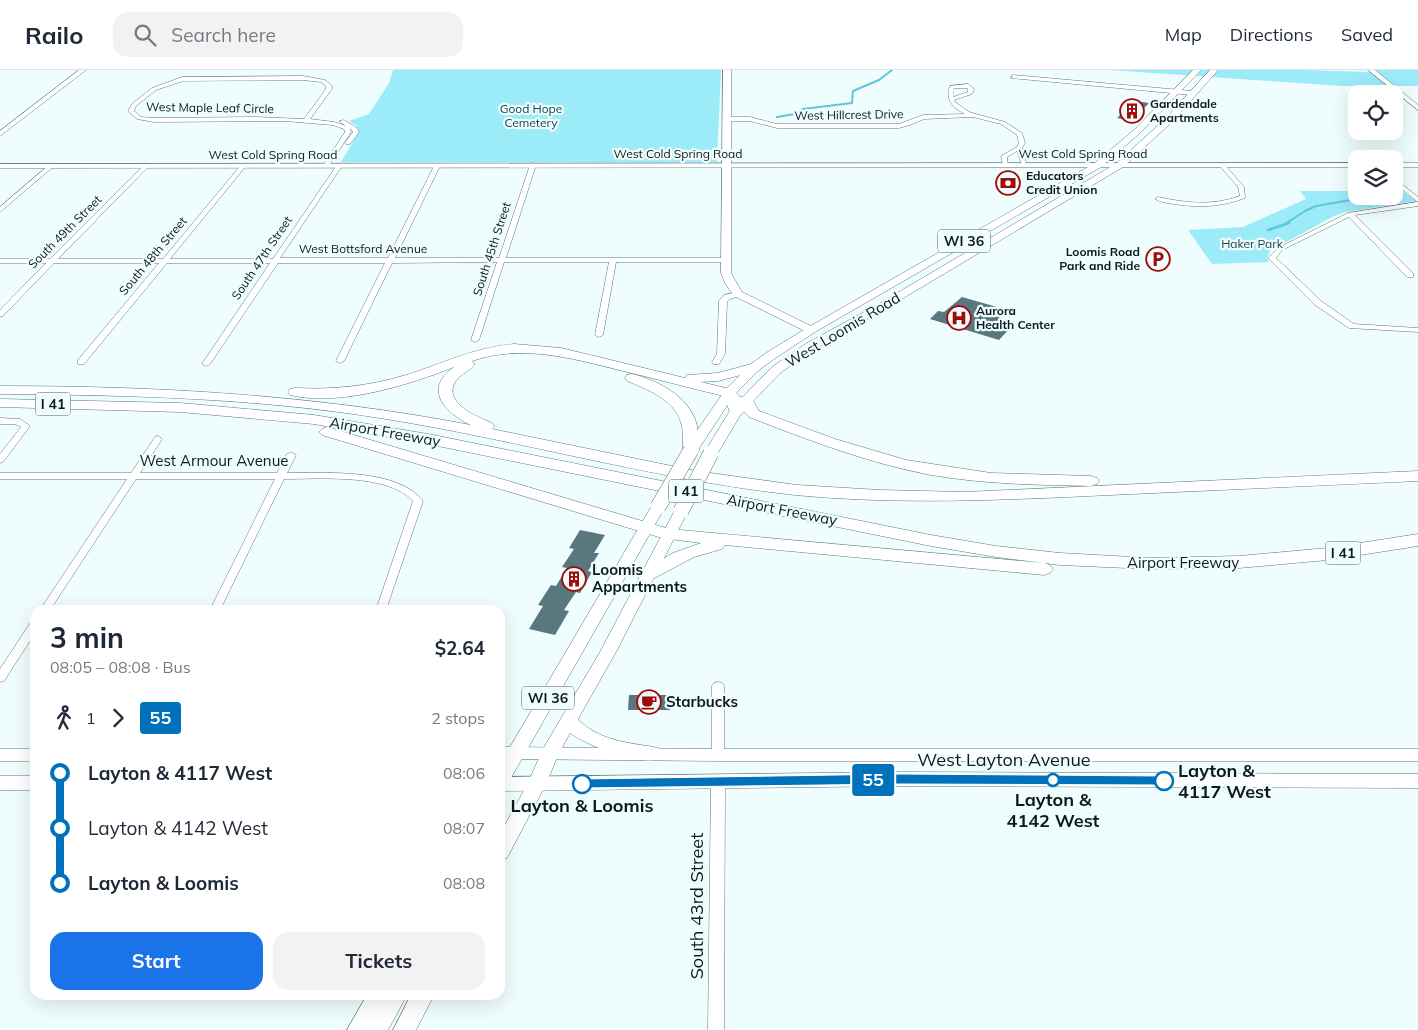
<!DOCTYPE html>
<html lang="en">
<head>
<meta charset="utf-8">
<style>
	:root { --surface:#fff; --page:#f2f2f3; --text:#1f2937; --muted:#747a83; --line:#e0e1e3; --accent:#1a73e8 }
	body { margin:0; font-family:Mulish,sans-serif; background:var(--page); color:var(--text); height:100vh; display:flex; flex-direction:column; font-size:19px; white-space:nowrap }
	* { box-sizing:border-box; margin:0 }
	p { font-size:16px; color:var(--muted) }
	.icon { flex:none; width:28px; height:28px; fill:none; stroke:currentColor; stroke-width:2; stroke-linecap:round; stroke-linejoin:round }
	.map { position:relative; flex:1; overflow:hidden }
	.sheet { position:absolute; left:30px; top:535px; width:475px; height:395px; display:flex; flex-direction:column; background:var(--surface); border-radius:15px; box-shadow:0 5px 20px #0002 }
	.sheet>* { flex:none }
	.badge { padding:0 10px; border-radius:4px; font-size:18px; line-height:32px }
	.controls { position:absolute; left:1348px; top:15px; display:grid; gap:10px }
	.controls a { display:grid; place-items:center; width:55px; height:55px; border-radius:10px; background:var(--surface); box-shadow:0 5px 20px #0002; font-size:25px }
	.map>.badge { position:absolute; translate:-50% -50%; box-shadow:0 0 0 2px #fff }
	.legs { display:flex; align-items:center; gap:8px; height:55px; padding:0 20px; font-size:16px }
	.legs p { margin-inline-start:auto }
	.head { display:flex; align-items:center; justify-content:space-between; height:85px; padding:0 20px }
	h1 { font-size:28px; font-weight:700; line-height:38px }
	.button { display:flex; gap:10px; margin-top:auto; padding:10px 20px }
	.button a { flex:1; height:58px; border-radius:15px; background:var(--accent); color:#fff; font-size:20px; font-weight:700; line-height:58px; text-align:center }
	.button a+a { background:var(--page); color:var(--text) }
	ul { padding:0 20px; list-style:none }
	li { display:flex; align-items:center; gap:18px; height:55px; font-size:19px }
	li i { display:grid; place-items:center; width:8px; height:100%; margin:0 6px; background:currentColor }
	li i::after { content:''; width:12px; height:12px; margin:-6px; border:4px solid; border-radius:50%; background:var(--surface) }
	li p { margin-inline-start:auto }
	li:first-child i { background:linear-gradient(#0000 50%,currentColor 0) }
	li:last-child i { background:linear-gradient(currentColor 50%,#0000 0) }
	header { display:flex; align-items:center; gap:30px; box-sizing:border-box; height:70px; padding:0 25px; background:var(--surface); border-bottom:1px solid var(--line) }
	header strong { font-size:24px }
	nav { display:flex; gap:28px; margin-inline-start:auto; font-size:18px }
	.search { width:350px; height:45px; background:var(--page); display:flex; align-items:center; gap:12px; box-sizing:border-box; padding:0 18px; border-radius:15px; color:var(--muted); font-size:19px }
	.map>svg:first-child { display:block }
	.green { fill:#9bebf8 }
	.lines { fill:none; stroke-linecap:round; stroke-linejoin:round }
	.stream-far1 { stroke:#5ec8d8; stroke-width:2 }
	.stream { stroke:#5ec8d8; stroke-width:2.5 }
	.building { fill:#59787d }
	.minor-casing { stroke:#59787d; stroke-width:1 }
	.tertiary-casing { stroke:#59787d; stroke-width:1 }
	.secondary-casing { stroke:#59787d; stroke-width:1 }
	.primary-casing { stroke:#59787d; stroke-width:1 }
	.motorway-casing { stroke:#59787d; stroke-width:1 }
	.minor { fill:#fff; fill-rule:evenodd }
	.tertiary { fill:#fff; fill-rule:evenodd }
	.secondary { fill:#fff; fill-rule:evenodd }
	.primary { fill:#fff; fill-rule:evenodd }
	.motorway { fill:#fff; fill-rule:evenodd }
	.primary-bridge-casing { stroke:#59787d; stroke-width:16; stroke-linecap:butt }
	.primary-bridge { stroke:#fff; stroke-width:15 }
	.line-1 { fill:#0072bc; stroke:#fff }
	.stop-1-dot { fill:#fff; stroke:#0072bc; stroke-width:2.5 }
	.labels { text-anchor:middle; stroke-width:4.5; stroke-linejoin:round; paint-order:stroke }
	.far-poi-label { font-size:12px; font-weight:bold; fill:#0d191b; stroke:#effdff; text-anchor:start }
	.far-street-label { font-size:12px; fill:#0d191b; stroke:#effdff }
	.far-park-label { font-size:12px; fill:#15454c; stroke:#effdff }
	.shield { fill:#effdff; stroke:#515d5f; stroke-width:1 }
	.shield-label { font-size:14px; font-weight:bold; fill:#0d191b }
	.street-label { font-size:15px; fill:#0d191b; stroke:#effdff }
	.poi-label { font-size:15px; font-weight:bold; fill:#0d191b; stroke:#effdff; text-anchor:start }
	.near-street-label { font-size:18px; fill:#0d191b; stroke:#effdff }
	.near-stop-label { font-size:18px; font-weight:bold; fill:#0d191b; stroke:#effdff }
</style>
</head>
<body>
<header>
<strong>Railo</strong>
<div class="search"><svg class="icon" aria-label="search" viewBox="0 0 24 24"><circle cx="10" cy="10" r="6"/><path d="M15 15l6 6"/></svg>Search here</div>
<nav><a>Map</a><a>Directions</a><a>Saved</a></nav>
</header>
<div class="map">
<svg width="1418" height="960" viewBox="0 0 1418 960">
	<rect width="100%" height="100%" fill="#effdff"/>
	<path class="green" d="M393 0H721L717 92H341L358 63 357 56 349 51 369 44 389 13Z
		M1110 0H1302L1370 2 1374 0H1418V16H1342Z
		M1300 121H1356V126H1394V121H1402L1416 131 1345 142 1332 147 1270 181 1267 188 1269 192 1212 194 1188 160 1243 157 1306 129Z"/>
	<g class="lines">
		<path class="stream-far1" d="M777 47 795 44 803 39 852 33 853 21 879 10 892 0
			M1394 125H1401
			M1285 154 1305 141 1316 136 1374 126"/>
		<path class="stream" d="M1268 160 1289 153"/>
	</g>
	<path class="building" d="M1135 31 1149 33 1132 51 1117 48Z
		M962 227 997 237 990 245 1002 248 999 252 1012 256 999 270 930 249 938 241 944 242Z
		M580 460 605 465 594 483H599L588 501 592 502 580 523 576 522 564 540 569 541 555 565 529 559 543 536 538 535 551 515 556 516 567 498 562 497 574 479 569 478Z
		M629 625H671L670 640H628Z"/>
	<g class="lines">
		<g class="minor-casing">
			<path id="minor" d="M1013 5 1192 21 1195 23 1192 25 1011 8Z
				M303 6 325 10 332 16V19L310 49 334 52 346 56 339 51 344 50 357 58 359 62 350 74H346L345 73 353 62 350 58 351 62 328 97 323 96 345 62 344 59 333 55 285 51 154 52 137 49 128 41 132 34 152 18 182 7ZM303 10 321 12 326 16V19L304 49 255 47 154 48 141 47 134 41 136 36 156 20 183 11Z
				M968 14 974 19 972 24 954 30 955 32 969 42 1005 52 1022 63 1025 73 1022 78 1027 96 1022 95 1017 81 1007 87 1008 96 1003 95 1001 86 1017 77 1019 73 1017 65 1001 54 973 47 924 49 910 55 899 58H777L750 51H726L723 49 726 47H750L777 54H899L923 45 965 44C952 37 945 30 950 16ZM954 18H967L968 19V22L953 27Z
				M533 93 536 95 506 188H725L729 190 725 192H616L603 265 599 267 595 265 609 192H504L479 270 475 272 471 270 497 192 392 193 344 291 340 293 336 291 385 193H278L210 294 206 296 202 294 270 193H167L84 294H78V290L159 193H54L3 246H0V240L46 193H0V189H50L144 95 149 96 58 189H163L241 95H245V97L170 189H273L337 95 339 94 342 96 280 188H388L434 96 437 94 440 96 395 188H499L530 95Z
				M1220 94H1224L1244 117 1245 128C1221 137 1199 138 1174 134 1167 133 1160 132 1155 129L1158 127C1186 133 1212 136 1240 126L1238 117 1220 96Z
				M49 95 54 96 0 142V137Z
				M1394 108 1418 127V132L1394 113Z
				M1418 132V136L1355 145 1413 203V207H1407L1349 147 1282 180 1276 188 1321 231 1354 254 1418 258V262L1349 258 1315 235 1268 188 1278 178 1348 143Z
				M738 222 742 224 741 226 730 229 727 232 725 284 719 294H713L712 292 717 284 719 231 724 225Z
				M0 348 20 349 30 356 3 392 0 393V384L21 357 15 354H0Z
				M158 366 162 369 140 403H277L286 385 291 382 296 385 287 403C324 403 398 398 423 431L386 540H376L413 431C388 403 319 409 284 409L220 540H210L275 409H136L50 540H40L127 409H0V403H131L155 367Z
				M35 551V563L4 611 0 612V599L31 552Z
				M718 612 722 613 724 616V685L722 688 718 690 714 688 712 685V616L714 613Z"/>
		</g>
		<g class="tertiary-casing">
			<path id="tertiary" d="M79 0H86L0 66V61Z
				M1368 0H1375L1418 35V40Z
				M1356 93V97L0 98V94Z
				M1394 93H1418V97H1394Z
				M718 706 723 708 725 712 724 960H708L711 712 713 708Z"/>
		</g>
		<g class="secondary-casing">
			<path id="secondary" d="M723 0H731V203L742 222 815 258 816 260 815 262H807L734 226 725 213 721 203Z
				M500 677 718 679H1418V691H718L500 689Z
				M0 679H35V691H0Z
				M902 702 1418 704V718L902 716 500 721V707Z
				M0 706H35V720H0Z"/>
		</g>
		<g class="primary-casing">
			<path id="primary" d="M1193 0H1201L1140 63 1101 97 815 262 774 289 759 300 734 325 696 383H686L684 380 725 320 751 294 766 283 807 258 1095 93 1134 60Z
				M1210 0H1218L1173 51 1123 97 885 239 815 279 780 303 741 344 716 386H706L704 383 731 339 772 297 807 273 877 235 1117 93 1167 47Z
				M658 433 663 434 665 437 507 715 500 717V694L651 437 653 434Z
				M681 437 686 438 688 441 616 582 578 649C597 670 628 673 654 677L660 679 663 684 660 689C639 696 588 676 570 663L558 685 546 714 507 788 500 790V764L528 713 543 679 600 582 676 438Z
				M367 925H407L388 960H347Z
				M411 925H434L416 960H393Z"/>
		</g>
		<g class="motorway-casing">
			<path id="motorway" d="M514 274 561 278 685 308 687 305 718 303 755 293 760 294 762 297 760 300 718 311 701 312 734 320 740 327 746 326 751 327 759 341 835 369 906 390 991 403 1091 406 1097 408 1099 411 1097 414 1091 416C1037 415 984 414 931 405 868 393 808 370 749 347L744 342 741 345H731L724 326C689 318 654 308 619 300 571 288 521 274 472 291L475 294C470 301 460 304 455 312 443 334 478 347 492 353L495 356 492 359 696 401 797 415 880 420 965 422 1418 401V411C1315 416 1213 420 1110 425 1005 430 900 435 795 425 657 410 523 371 386 349 258 328 129 325 0 324V316C159 316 315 325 471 355 446 344 422 319 454 297 409 315 338 337 290 325L288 322 290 319 295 318C333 320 370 316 406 305 442 294 475 277 514 274Z
				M632 304C657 310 688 326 696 352 699 361 697 371 699 380L697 383H685L683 380C682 371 684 361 681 353 675 330 647 319 627 311L625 308 627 305Z
				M0 329 180 333 314 345 428 364 931 465 996 476 1060 483 1150 488 1239 486 1328 478 1418 464V476L1328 490 1239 498 1150 499 1060 495 996 487 931 476 428 374 314 354 180 342 0 337Z
				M327 357 669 459 1044 493 1050 495 1053 499 1050 503 1044 505 725 475 722 479 694 487 647 512 641 510 638 506 641 502 673 483 701 473 662 468 322 365 319 362 322 359Z"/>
		</g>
		<use href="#minor" class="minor"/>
		<use href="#tertiary" class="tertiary"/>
		<use href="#secondary" class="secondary"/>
		<use href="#primary" class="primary"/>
		<use href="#motorway" class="motorway"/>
		<g class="primary-bridge-casing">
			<path id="primary-bridge" d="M658 437 691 380
				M681 441 711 383"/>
		</g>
		<use href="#primary-bridge" class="primary-bridge"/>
	</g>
	<path class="line-1" d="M902 704 1164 706 1168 707 1170 711 1168 714 1164 715 902 714 582 718 578 717 576 714 578 710 582 709Z"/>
	<defs>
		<g id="building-ring" transform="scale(1.25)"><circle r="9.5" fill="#effdff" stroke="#a20a08" stroke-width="1.5"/><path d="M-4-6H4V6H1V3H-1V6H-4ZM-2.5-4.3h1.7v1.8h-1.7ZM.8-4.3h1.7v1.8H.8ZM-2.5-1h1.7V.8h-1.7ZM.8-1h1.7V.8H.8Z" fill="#a20a08"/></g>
		<g id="bank-ring" transform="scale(1.25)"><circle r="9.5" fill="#effdff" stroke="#a20a08" stroke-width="1.5"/><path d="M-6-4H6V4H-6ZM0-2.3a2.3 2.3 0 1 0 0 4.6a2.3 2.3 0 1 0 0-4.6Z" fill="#a20a08"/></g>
		<g id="parking-ring" transform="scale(1.25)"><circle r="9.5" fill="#effdff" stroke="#a20a08" stroke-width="1.5"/><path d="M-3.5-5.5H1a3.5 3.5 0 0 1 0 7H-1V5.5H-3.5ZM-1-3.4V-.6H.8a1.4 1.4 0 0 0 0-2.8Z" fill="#a20a08"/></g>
		<g id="hospital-ring" transform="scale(1.25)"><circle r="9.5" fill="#effdff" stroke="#a20a08" stroke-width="1.5"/><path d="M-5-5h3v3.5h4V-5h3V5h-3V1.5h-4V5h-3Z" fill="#a20a08"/></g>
		<g id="cafe-ring" transform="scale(1.25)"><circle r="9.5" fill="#effdff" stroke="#a20a08" stroke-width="1.5"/><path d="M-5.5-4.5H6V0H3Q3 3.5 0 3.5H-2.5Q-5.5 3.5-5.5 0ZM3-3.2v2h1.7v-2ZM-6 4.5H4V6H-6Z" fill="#a20a08"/></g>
	</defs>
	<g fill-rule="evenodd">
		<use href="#building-ring" x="1132" y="41"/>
		<use href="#bank-ring" x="1008" y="113"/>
		<use href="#parking-ring" x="1158" y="189"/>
		<use href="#hospital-ring" x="959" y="248"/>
		<use href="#building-ring" x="574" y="509"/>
		<use href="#cafe-ring" x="649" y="632"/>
	</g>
	<g class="stop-1-dot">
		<circle cx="1053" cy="710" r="6"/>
		<circle cx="1164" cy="711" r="9"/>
		<circle cx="582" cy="714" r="9"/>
	</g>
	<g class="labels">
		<g class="far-poi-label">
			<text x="1150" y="38">Gardendale<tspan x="1150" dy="14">Apartments</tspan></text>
			<text x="1026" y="110">Educators<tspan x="1026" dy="14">Credit Union</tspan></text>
			<text x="1140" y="186" text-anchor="end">Loomis Road<tspan x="1140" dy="14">Park and Ride</tspan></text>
			<text x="976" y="245">Aurora<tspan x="976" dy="14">Health Center</tspan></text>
		</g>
		<g class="far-street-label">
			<text transform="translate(210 38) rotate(1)" y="4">West Maple Leaf Circle</text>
			<text transform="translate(849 45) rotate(-1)" y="4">West Hillcrest Drive</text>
			<text x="678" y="88">West Cold Spring Road</text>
			<text x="1083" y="88">West Cold Spring Road</text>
			<text x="273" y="89">West Cold Spring Road</text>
			<text transform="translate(65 162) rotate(-45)" y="4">South 49th Street</text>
			<text x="363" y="183">West Bottsford Avenue</text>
			<text transform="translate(492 179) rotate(-72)" y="4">South 45th Street</text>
			<text transform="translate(153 186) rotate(-50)" y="4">South 48th Street</text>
			<text transform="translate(262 188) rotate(-56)" y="4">South 47th Street</text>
		</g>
		<g class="far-park-label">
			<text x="531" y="43">Good Hope<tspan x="531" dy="14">Cemetery</tspan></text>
			<text x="1252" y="178">Haker Park</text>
		</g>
		<g class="shield">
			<rect x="938" y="159.5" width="52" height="23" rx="4"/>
			<rect x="35.5" y="322.5" width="35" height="23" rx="4"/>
			<rect x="668.5" y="409.5" width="35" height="23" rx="4"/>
			<rect x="1325.5" y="471.5" width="35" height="23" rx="4"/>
			<rect x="522" y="616.5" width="52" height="23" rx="4"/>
		</g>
		<g class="shield-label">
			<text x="964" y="176">WI 36</text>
			<text x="53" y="339">I 41</text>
			<text x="686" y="426">I 41</text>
			<text x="1343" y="488">I 41</text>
			<text x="548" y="633">WI 36</text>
		</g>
		<g class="street-label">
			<text transform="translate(843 260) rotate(-31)" y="5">West Loomis Road</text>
			<text transform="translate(385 362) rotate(10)" y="5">Airport Freeway</text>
			<text x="214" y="396">West Armour Avenue</text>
			<text transform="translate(782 440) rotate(11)" y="5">Airport Freeway</text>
			<text x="1183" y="498">Airport Freeway</text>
		</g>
		<g class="poi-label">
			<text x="592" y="505">Loomis<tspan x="592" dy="17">Appartments</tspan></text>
			<text x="666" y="637">Starbucks</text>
		</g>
		<g class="near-street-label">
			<text x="1004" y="696">West Layton Avenue</text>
			<text transform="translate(697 836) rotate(-90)" y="6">South 43rd Street</text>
		</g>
		<g class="near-stop-label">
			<text x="1178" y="707" text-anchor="start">Layton &amp;<tspan x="1178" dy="21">4117 West</tspan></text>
			<text x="1053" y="736">Layton &amp;<tspan x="1053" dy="21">4142 West</tspan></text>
			<text x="582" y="742">Layton &amp; Loomis</text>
		</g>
	</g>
</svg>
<div class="controls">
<a><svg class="icon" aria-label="locate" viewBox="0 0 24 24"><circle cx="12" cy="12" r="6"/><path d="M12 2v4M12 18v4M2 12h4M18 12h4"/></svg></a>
<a><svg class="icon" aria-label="layers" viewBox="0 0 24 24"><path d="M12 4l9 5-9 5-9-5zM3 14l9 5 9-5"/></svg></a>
</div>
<b class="badge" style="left:873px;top:710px;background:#0072bc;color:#fff">55</b>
<section class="sheet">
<div class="head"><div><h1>3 min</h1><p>08:05 – 08:08 · Bus</p></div><b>$2.64</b></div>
<div class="legs"><svg class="icon" aria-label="walk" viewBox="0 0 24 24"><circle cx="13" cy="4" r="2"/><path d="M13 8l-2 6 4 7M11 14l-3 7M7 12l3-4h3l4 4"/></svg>1<svg class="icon" aria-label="forward" viewBox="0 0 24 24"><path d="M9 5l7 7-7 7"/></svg><b class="badge" style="background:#0072bc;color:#fff">55</b><p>2 stops</p></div>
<ul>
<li><i style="color:#0072bc"></i><b>Layton &amp; 4117 West</b><p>08:06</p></li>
<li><i style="color:#0072bc"></i><span>Layton &amp; 4142 West</span><p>08:07</p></li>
<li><i style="color:#0072bc"></i><b>Layton &amp; Loomis</b><p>08:08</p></li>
</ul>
<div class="button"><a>Start</a><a>Tickets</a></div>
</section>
</div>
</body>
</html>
